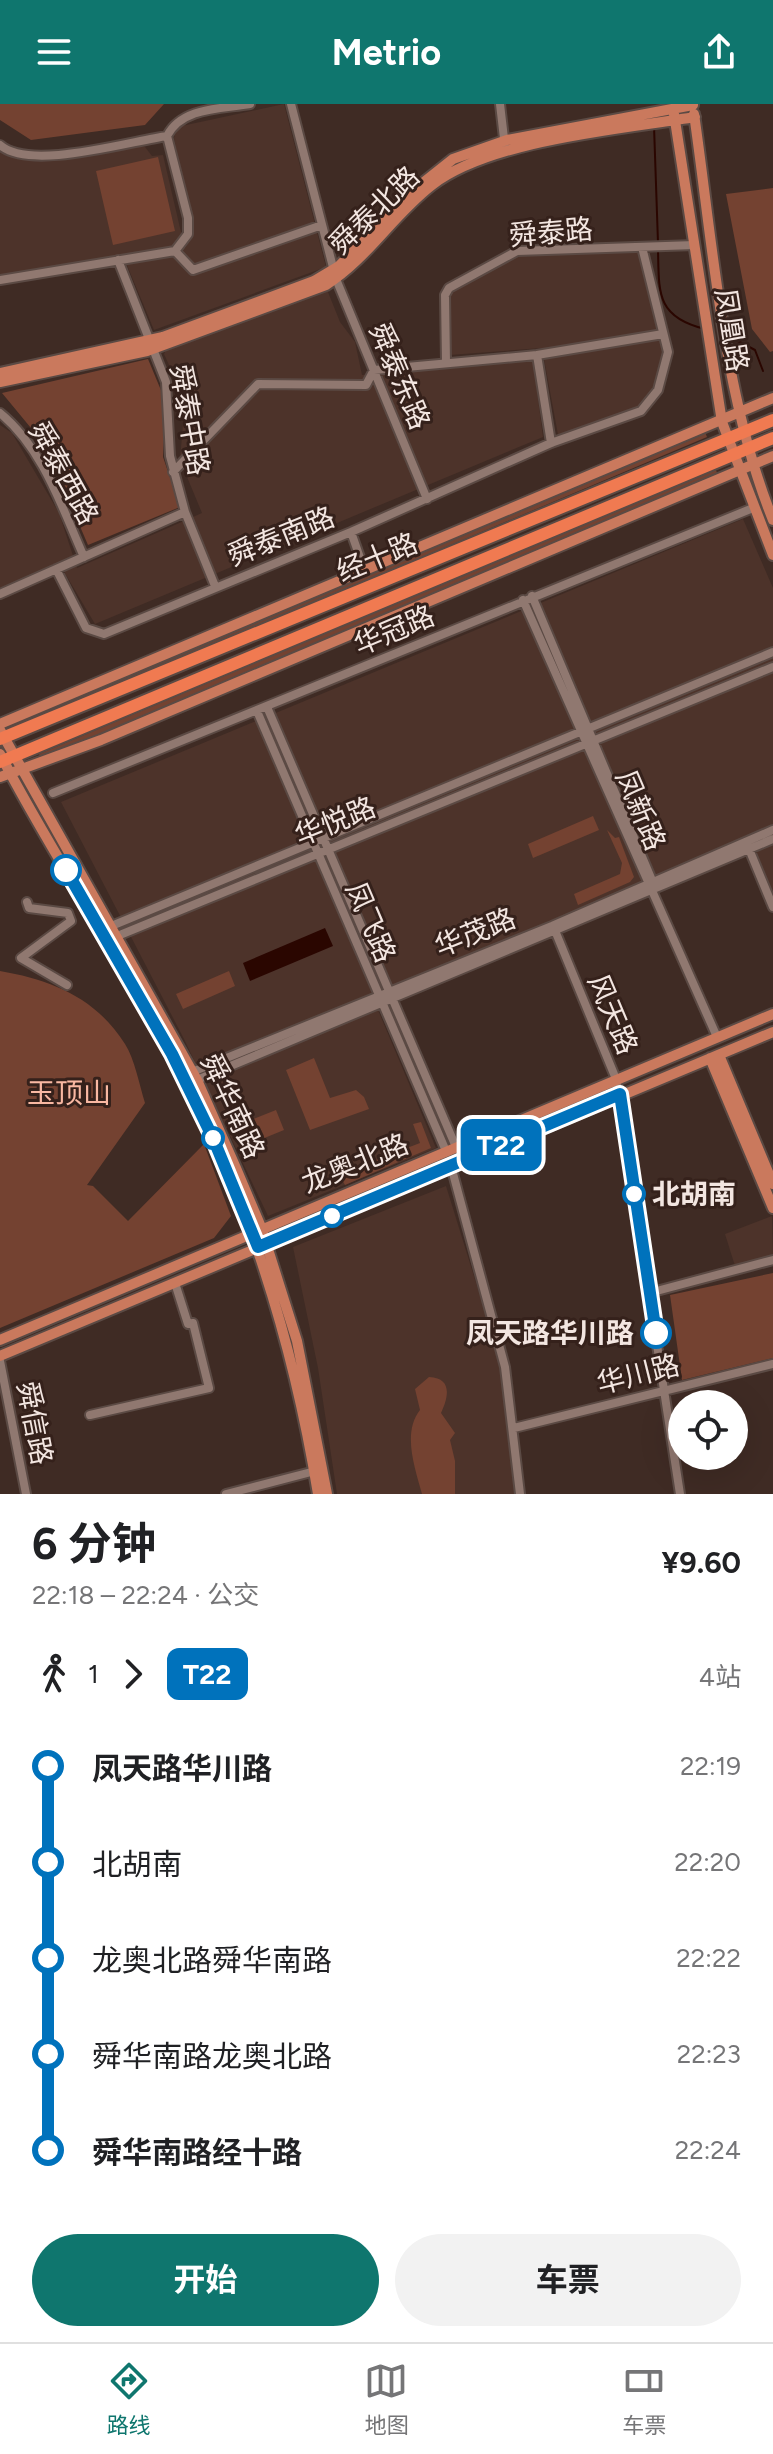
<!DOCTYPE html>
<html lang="zh">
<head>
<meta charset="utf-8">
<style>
	:root { --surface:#fff; --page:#f2f2f2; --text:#202124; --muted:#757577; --line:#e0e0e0; --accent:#0f766e }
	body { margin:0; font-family:Figtree,"Noto Sans SC",sans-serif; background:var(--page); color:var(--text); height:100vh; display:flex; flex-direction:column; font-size:30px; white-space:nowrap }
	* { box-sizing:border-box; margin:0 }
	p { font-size:26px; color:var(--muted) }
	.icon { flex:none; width:44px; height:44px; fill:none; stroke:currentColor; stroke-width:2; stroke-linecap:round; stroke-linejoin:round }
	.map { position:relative; height:1390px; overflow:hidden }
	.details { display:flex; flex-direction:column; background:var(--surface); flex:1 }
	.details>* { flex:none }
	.badge { padding:0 16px; border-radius:12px; font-size:28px; line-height:52px }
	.fabs { position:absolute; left:668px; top:1286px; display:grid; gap:16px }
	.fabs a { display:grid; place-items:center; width:80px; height:80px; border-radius:50%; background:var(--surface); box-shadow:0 8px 32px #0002; font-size:40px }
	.map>.badge { position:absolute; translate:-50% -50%; box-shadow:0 0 0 4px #fff }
	.legs { display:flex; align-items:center; gap:12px; height:88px; padding:0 32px; font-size:26px }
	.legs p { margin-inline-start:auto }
	.head { display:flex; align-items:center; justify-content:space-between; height:136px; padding:0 32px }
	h1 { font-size:44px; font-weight:700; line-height:60px }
	.button { display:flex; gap:16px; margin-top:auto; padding:16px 32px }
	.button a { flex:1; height:92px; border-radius:48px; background:var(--accent); color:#fff; font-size:32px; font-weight:700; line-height:92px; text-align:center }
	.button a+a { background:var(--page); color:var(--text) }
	ul { padding:0 32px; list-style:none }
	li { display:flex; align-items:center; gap:28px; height:96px; font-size:30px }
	li i { display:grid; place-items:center; width:12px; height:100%; margin:0 10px; background:currentColor }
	li i::after { content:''; width:20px; height:20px; margin:-10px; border:6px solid; border-radius:50%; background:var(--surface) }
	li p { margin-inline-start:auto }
	li:first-child i { background:linear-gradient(#0000 50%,currentColor 0) }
	li:last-child i { background:linear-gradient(currentColor 50%,#0000 0) }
	header { display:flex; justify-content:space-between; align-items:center; height:104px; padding:0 32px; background:var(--accent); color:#fff; font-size:36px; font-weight:700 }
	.tabs { display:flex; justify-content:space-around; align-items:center; height:112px; border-top:2px solid var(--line); background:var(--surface); font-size:22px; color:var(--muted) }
	.tabs a { display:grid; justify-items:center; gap:4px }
	.tabs .active { color:var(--accent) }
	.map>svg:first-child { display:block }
	.built { fill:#4d332a }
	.green { fill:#744231 }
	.water { fill:#2a0600 }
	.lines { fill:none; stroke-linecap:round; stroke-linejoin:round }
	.stream { stroke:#2a0600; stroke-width:2 }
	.minor-casing { stroke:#5b4a44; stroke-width:12 }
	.major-casing { stroke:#5b4a44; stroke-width:14 }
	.highway-casing { stroke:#5b4a44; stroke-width:16 }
	.minor { stroke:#907870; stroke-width:8 }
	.major { stroke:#ca795d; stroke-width:10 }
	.highway { stroke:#f07a51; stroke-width:12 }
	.line-1-casing { stroke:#fff; stroke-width:18 }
	.line-1 { stroke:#0072bc; stroke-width:12 }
	.stop-1-dot { fill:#fff; stroke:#0072bc; stroke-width:4 }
	.labels { text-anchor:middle; stroke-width:6; stroke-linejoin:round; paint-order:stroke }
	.street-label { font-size:28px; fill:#f3e6e1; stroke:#35211b }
	.park-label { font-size:28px; fill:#f9b8a2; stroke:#35211b }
	.stop-label { font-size:28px; font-weight:bold; fill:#f3e6e1; stroke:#35211b; text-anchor:start }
</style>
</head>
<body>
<header><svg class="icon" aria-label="menu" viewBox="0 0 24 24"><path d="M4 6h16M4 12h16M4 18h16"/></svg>Metrio<svg class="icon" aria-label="share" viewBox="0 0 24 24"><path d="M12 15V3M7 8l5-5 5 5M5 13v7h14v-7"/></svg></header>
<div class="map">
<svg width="773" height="1390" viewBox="0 0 773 1390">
	<rect width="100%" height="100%" fill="#3f2b24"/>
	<path class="built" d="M284 0 326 163 154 226 126 159 185 144 194 131 174 34 177 23Z
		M126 42 145 43 152 52 163 51 184 141 0 172V45L17 54 34 57Z
		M643 148 668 248 663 278 641 307 559 336 542 244 450 251 449 190 516 152Z
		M326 183 340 218 355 238 362 271 533 257 543 333 95 520 60 461 0 484V321L12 329 59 409 77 464 202 409 180 356 185 296 164 250 166 246Z
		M743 415 773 484V788L752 739 378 906 436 1044 268 1112 184 935 61 698Z
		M446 1082 504 1269 518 1390H337L318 1264 293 1143Z
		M772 1112 773 1151 735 1162 725 1130Z"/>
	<path class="green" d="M0 0H164L145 21 31 36 0 16Z
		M158 53 175 127 113 141 96 67Z
		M773 84V247L770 248 752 225 726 90Z
		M148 255 165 296 163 353 180 403 88 441 45 341 2 289Z
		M705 328 707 333 31 618 28 612Z
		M715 365 718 370 41 655 39 650Z
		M593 712 599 726 533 754 528 740Z
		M607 726 615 734 619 733 634 773 630 778 578 801 574 790 620 770 622 759Z
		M0 867C52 876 96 894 125 940 135 956 139 980 145 999L87 1081 93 1082 128 1117 204 1040 231 1112 214 1134 0 1224Z
		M229 867 235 882 183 905 176 890Z
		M314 954 330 994 356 986 364 993 369 1005 310 1026 286 966Z
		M276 1006 284 1026 247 1041 238 1021Z
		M421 1018 431 1044 345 1081 339 1070 420 1039 413 1020Z
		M773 1169V1254L682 1276 670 1191Z
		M429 1273C452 1274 449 1292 441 1309L455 1329 450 1336 455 1357V1390H422C415 1364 402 1329 420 1306L415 1285Z"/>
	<path class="water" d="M325 824 333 842 250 877 243 859Z"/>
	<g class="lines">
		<path class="stream" d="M654 22 658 139
			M658 145C659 189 656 213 705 225
			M730 233 755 246 763 267"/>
		<g class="minor-casing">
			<path id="minor" d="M291 0 336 175 427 395
				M500 0 505 43
				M0 41C29 67 127 38 167 32
				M175 147 193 166 322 121
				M0 176 175 147 188 130V114L167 32C182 3 221 5 250 0
				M537 251 663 230
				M446 259 445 191 449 184 517 147 695 141
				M0 309C43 344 62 404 84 453
				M173 368 258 280 366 281 374 266 537 251 551 339
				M185 408 215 482
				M351 428 364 465
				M56 465 86 524 104 530 351 428 551 339 641 307 658 286 668 248 642 143
				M0 490 185 408 170 352 166 278 118 156
				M532 492 654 781
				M523 496 717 933
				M267 603 456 1043
				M257 607 446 1047
				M53 689 753 404
				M749 745 773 803
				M27 798 29 804 68 809 71 817 21 854 67 881
				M109 823 773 548
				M556 829 616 975 680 1390
				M115 833 773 563
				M192 968 552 822 773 726
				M197 976 773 735
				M451 1062 505 1263 520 1390
				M649 1189 773 1156
				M0 1257 26 1390
				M90 1311 209 1284 193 1219 188 1220 175 1179
				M514 1324 773 1260
				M226 1390 319 1366"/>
		</g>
		<g class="major-casing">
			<path id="major" d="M674 10 722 318 773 451
				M694 10C713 141 723 293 773 416
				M0 269 163 233 314 177 339 162 409 90 453 55 507 36 693 1
				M0 278 147 247 326 181C368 154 393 111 432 81 490 36 621 25 695 13
				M0 620 773 294
				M0 626 197 976 236 1064 261 1123 297 1237 327 1390
				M0 650C53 752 118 848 172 949 246 1087 293 1236 318 1390
				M0 673 101 636 773 352
				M719 951 773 1080
				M710 954 773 1104
				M0 1236 773 910
				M0 1252 773 928"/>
		</g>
		<g class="highway-casing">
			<path id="highway" d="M0 635 773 316
				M0 658 773 334"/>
		</g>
		<use href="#minor" class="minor"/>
		<use href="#major" class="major"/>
		<use href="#highway" class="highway"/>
	</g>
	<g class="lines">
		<g class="line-1-casing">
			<path id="line-1" d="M66 766 172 950 213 1034 258 1143 620 990 656 1229"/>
		</g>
		<use href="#line-1" class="line-1"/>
	</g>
	<g class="stop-1-dot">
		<circle cx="66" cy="766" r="14"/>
		<circle cx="213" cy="1034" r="10"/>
		<circle cx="634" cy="1090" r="10"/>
		<circle cx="332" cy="1112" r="10"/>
		<circle cx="656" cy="1229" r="14"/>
	</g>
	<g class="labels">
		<g class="street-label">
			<text transform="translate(374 106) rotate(-44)" y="10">舜泰北路</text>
			<text transform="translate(551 128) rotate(-5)" y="10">舜泰路</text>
			<text transform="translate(732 226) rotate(81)" y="10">凤凰路</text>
			<text transform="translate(400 272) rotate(67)" y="10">舜泰东路</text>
			<text transform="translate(190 316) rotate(80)" y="10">舜泰中路</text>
			<text transform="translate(64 369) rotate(61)" y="10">舜泰西路</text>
			<text transform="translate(281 432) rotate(-22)" y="10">舜泰南路</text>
			<text transform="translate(377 453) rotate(-22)" y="10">经十路</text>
			<text transform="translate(394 526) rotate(-23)" y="10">华冠路</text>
			<text transform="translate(641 706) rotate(67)" y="10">凤新路</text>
			<text transform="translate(335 717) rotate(-22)" y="10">华悦路</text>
			<text transform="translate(371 818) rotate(67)" y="10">凤飞路</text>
			<text transform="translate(475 828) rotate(-22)" y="10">华茂路</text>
			<text transform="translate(613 910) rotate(67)" y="10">风天路</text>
			<text transform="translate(233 1002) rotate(65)" y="10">舜华南路</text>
			<text transform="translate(355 1059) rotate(-22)" y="10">龙奥北路</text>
			<text transform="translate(638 1270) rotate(-14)" y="10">华川路</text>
			<text transform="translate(35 1319) rotate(79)" y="10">舜信路</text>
		</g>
		<g class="park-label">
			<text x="69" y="999">玉顶山</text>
		</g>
		<g class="stop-label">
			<text x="652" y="1100">北胡南</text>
			<text x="634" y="1239" text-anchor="end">凤天路华川路</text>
		</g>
	</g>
</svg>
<div class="fabs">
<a><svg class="icon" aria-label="locate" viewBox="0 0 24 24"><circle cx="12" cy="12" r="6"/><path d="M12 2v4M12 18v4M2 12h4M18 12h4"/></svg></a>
</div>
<b class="badge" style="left:501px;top:1041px;background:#0072bc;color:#fff">T22</b>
</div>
<section class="details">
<div class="head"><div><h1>6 分钟</h1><p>22:18 – 22:24 · 公交</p></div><b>¥9.60</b></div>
<div class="legs"><svg class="icon" aria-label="walk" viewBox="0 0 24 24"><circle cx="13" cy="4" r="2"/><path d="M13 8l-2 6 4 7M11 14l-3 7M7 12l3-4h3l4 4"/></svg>1<svg class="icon" aria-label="forward" viewBox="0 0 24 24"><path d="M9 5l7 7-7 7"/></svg><b class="badge" style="background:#0072bc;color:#fff">T22</b><p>4站</p></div>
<ul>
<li><i style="color:#0072bc"></i><b>凤天路华川路</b><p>22:19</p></li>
<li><i style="color:#0072bc"></i><span>北胡南</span><p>22:20</p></li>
<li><i style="color:#0072bc"></i><span>龙奥北路舜华南路</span><p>22:22</p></li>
<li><i style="color:#0072bc"></i><span>舜华南路龙奥北路</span><p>22:23</p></li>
<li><i style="color:#0072bc"></i><b>舜华南路经十路</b><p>22:24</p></li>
</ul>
<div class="button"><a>开始</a><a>车票</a></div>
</section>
<nav class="tabs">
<a class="active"><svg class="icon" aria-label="directions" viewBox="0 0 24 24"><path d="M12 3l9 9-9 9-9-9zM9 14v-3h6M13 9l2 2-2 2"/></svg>路线</a>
<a><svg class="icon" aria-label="map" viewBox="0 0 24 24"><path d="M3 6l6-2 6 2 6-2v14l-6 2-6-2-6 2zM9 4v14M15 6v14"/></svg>地图</a>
<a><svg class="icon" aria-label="tickets" viewBox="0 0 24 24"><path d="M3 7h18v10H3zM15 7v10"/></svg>车票</a>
</nav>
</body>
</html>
